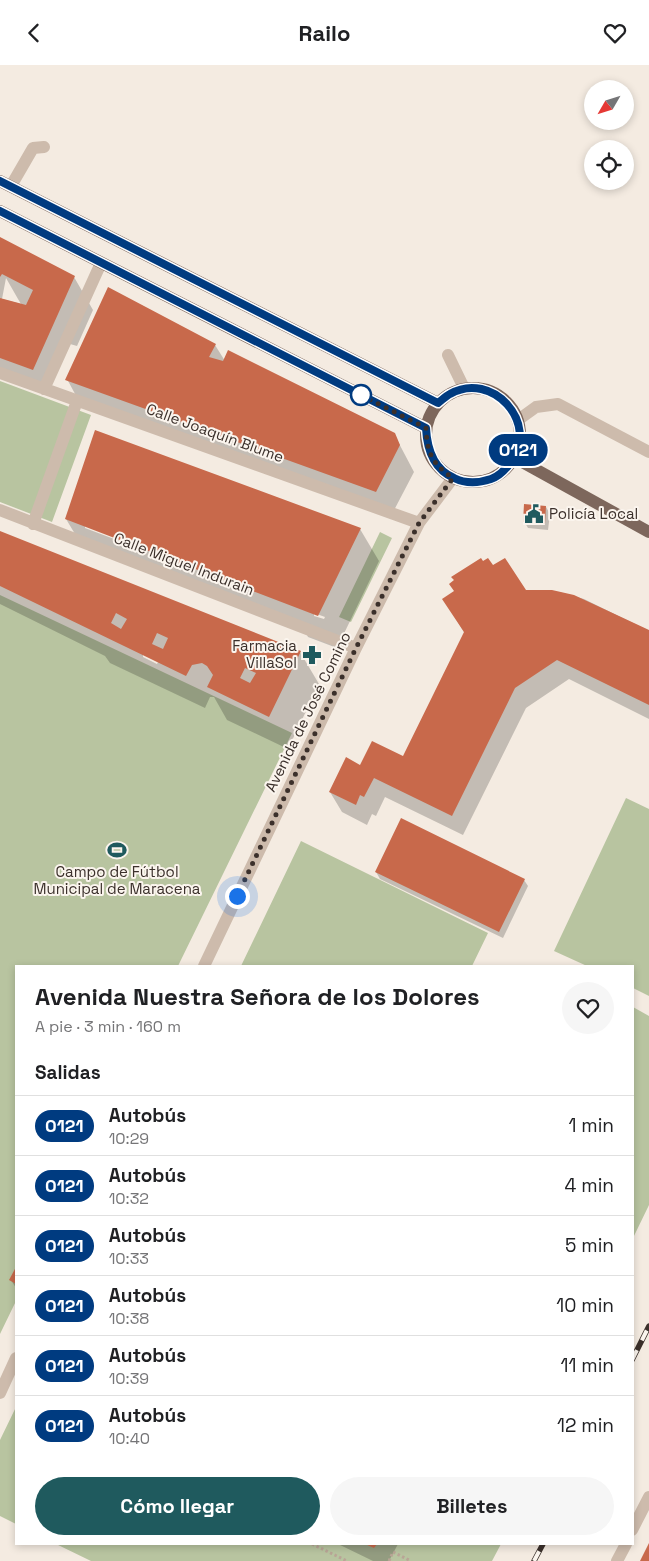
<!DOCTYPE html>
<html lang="es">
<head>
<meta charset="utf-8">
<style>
	:root { --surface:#fff; --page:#f6f6f6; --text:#202124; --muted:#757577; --line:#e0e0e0; --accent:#1f5a5e }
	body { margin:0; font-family:"Space Grotesk",sans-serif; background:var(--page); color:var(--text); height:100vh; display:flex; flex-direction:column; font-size:19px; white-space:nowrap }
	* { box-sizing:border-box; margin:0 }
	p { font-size:16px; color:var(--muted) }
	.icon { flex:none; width:28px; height:28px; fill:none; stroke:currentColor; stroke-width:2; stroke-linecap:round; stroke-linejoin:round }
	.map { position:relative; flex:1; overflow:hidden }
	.side { position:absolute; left:15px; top:900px; width:619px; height:580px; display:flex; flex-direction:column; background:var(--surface); border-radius:0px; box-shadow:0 2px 8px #0003 }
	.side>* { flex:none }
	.badge { padding:0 10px; border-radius:16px; font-size:18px; line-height:32px }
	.needle { width:32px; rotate:231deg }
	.fabs { position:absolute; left:584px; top:15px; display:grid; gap:10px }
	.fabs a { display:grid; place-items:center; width:50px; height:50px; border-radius:50%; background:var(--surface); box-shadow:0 2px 8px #0003; font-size:25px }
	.you { position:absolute; width:25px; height:25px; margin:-12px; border:4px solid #fff; border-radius:50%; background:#1a73e8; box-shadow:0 0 0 8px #1a73e833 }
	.map>.badge { position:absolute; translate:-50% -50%; box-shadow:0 0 0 2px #fff }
	h2 { padding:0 20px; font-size:19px; line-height:45px }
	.round { display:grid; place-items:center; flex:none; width:52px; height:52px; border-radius:26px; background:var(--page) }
	.headline { display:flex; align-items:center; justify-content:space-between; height:85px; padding:0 20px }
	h1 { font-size:24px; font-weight:800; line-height:38px }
	.action { display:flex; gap:10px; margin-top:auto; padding:10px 20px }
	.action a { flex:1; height:58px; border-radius:30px; background:var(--accent); color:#fff; font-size:20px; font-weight:800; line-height:58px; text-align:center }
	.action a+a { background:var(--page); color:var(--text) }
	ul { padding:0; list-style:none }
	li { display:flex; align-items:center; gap:15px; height:60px; padding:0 20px; border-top:1px solid var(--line) }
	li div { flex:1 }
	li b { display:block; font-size:19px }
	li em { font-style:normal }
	li .badge { min-width:55px; font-weight:700; text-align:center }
	header { display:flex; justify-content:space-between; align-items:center; height:65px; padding:0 20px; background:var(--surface); font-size:22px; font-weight:800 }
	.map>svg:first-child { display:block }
	.green { fill:#b8c4a0 }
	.shadow { fill:#0003; fill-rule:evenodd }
	.building { fill:#c8694b; fill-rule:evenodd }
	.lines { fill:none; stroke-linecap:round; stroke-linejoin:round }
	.path { stroke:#b9a596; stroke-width:3; stroke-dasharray:2.5 2.5; stroke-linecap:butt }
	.minor { stroke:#cdbbac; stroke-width:12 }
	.major { stroke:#7d675c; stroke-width:12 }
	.rail-casing { stroke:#3b302b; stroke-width:5.5 }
	.rail { stroke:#fbf5ee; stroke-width:4; stroke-dasharray:11; stroke-linecap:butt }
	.line-casing { stroke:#fff; stroke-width:11 }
	.line { stroke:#003b80; stroke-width:8 }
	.walk { stroke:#3b302b; stroke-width:5; stroke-dasharray:0 9 }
	.stop-dot { fill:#fff; stroke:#003b80; stroke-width:2.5 }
	.labels { text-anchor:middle; stroke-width:4; stroke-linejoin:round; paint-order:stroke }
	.street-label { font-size:15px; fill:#3b302b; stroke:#fbf5ee }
	.poi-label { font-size:15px; fill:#3b302b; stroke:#fbf5ee; text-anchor:start }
</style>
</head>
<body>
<header><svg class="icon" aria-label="back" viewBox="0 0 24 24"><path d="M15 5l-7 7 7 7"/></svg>Railo<svg class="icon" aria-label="heart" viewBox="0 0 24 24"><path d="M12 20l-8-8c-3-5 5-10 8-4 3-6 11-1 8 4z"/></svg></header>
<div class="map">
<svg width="649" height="1496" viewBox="0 0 649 1496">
	<rect width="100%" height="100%" fill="#f4ebe1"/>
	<path class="green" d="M0 316 91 350 52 457 0 437Z
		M380 467 392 473 351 557 339 552Z
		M0 530 292 668 178 901H16V1236L0 1269Z
		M626 733 649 744V931L633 923 632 901H587L554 886Z
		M301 776 488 868 472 901H241Z
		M633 942 649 951V1140L633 1173Z
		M16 1342V1459L0 1451V1375Z
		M56 1479H501L492 1496H91Z"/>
	<path class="shadow" d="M0 173 74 212 93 245 77 281 70 279 47 330 0 313ZM6 213 18 234 21 239 2 234Z
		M215 280 225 296 394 369 414 407 391 451 81 340 67 314Z
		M546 442 550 449 548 465 528 463 524 456Z
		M66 454 360 464 379 496 337 583 308 572 304 564 81 479ZM85 460 131 478 130 480 85 463ZM314 548 325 552 324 554 314 551Z
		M0 468 300 587 319 619 288 684 227 655 214 632H210L205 643 110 598 105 591 0 539ZM143 589 158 597 157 599 143 592Z
		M493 502 525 526 559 527 584 534 649 566V654L569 614 526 643 463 770 385 732 376 751 372 749 367 760 342 747 330 727 361 701 404 693 465 569 444 534Z
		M376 807 524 815 528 821 503 873 380 814Z
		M16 1204V1223L11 1215Z
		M338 1479H398L389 1496H373Z"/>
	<path class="building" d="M0 172 75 211 33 305 0 293V233L26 240 33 225 2 209 0 212Z
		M108 222 216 279 209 292 223 296 228 285 395 368 400 380 376 427 65 315Z
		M95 365 361 463 318 551 65 454Z
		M524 439 546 441 545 459 523 457Z
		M0 466 301 586 269 652 207 622 213 610 207 601 202 598 192 600 186 611 0 521ZM116 548 127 554 121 564 111 558ZM157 568 168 573 163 584 152 579ZM245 603 256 608 250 618 240 613Z
		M481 493 483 496 488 493 493 500 505 493 526 525H552L574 530 649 565V640L557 595 515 623 452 751 374 713 364 732 360 730 356 740 329 727 346 692 360 700 372 676 403 691 464 567 442 534 454 526 449 519 454 515 451 512Z
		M401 753 525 814 499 867 375 807Z
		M16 1202V1219L9 1215Z
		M649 1478V1496H640Z
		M365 1479H377L374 1483Z"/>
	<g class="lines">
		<path class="path" d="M312 1479 347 1496
			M389 1496 393 1487 411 1496"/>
		<path class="minor" d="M11 121 33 83 44 82
			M448 290 464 323
			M0 308 419 458
			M44 324 101 198
			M518 355 536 342 558 339 649 387
			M0 445 356 583
			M33 459 77 336
			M204 901 356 583 419 458 453 413
			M0 1328 16 1293
			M632 1465 649 1432
			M617 1496 626 1479"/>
		<path class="major" d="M0 116 438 338
			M0 146 426 363
			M426 370a47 47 0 1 1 94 0a47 47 0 1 1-94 0Z
			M515 393 649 467"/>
		<g class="rail-casing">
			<path id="rail" d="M632 1295 649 1261
				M534 1496 543 1479"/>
		</g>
		<use href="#rail" class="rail"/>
	</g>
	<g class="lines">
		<g class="line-casing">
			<path id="line" d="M0 116 438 338C442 335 446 331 450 329 492 305 540 358 511 397 506 404 500 411 491 414 479 418 466 419 454 413 433 404 427 384 426 363L0 146"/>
		</g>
		<use href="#line" class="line"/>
		<path class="walk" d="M237 831 356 583 419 458 453 413C432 399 427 388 426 363L361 330"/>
	</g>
	<defs>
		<g id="civic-bare" transform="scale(1.5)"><path d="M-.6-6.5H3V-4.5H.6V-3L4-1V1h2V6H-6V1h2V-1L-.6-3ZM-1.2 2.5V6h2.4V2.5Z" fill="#1f5a5e" stroke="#fbf5ee" stroke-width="2.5" paint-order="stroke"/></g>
		<g id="pharmacy-bare" transform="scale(1.5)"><path d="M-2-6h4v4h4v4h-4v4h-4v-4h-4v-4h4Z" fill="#1f5a5e" stroke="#fbf5ee" stroke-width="2.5" paint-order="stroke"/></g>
		<g id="stadium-bare" transform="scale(1.5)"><path d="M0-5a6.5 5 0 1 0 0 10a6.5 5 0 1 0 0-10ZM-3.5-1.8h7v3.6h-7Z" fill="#1f5a5e" stroke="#fbf5ee" stroke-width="2.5" paint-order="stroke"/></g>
	</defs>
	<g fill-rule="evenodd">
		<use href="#civic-bare" x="534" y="449"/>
		<use href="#pharmacy-bare" x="312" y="590"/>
		<use href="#stadium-bare" x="117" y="785"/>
	</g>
	<circle class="stop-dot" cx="361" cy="330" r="10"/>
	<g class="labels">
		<g class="street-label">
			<text transform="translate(215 368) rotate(20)" y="5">Calle Joaquín Blume</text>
			<text transform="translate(184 499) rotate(21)" y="5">Calle Miguel Indurain</text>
			<text transform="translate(308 647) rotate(-64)" y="5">Avenida de José Comino</text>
		</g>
		<g class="poi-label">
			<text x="549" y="454">Policía Local</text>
			<text x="297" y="586" text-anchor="end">Farmacia<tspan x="297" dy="17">VillaSol</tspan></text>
			<text x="117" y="812" text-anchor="middle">Campo de Fútbol<tspan x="117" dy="17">Municipal de Maracena</tspan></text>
		</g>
	</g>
</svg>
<div class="fabs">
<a><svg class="needle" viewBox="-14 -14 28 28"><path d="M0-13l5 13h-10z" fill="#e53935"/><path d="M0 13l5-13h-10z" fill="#757577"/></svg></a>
<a><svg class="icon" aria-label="locate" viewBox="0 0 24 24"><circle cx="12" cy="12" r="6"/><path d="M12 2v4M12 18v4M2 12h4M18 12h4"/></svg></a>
</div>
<div class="you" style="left:237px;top:831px"></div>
<b class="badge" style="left:518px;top:385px;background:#003b80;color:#fff">0121</b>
<section class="side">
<div class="headline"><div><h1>Avenida Nuestra Señora de los Dolores</h1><p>A pie · 3 min · 160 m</p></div><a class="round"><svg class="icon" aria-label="heart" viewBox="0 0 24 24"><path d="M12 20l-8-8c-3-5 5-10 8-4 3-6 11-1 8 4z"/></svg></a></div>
<h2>Salidas</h2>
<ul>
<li><span class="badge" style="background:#003b80;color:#fff">0121</span><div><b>Autobús</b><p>10:29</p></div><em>1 min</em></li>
<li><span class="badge" style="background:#003b80;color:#fff">0121</span><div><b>Autobús</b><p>10:32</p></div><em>4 min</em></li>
<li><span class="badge" style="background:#003b80;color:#fff">0121</span><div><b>Autobús</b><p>10:33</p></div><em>5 min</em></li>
<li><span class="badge" style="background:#003b80;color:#fff">0121</span><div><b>Autobús</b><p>10:38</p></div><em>10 min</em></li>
<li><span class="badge" style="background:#003b80;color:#fff">0121</span><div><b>Autobús</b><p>10:39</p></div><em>11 min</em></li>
<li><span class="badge" style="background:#003b80;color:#fff">0121</span><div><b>Autobús</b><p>10:40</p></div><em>12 min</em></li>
</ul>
<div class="action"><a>Cómo llegar</a><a>Billetes</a></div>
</section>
</div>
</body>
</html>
